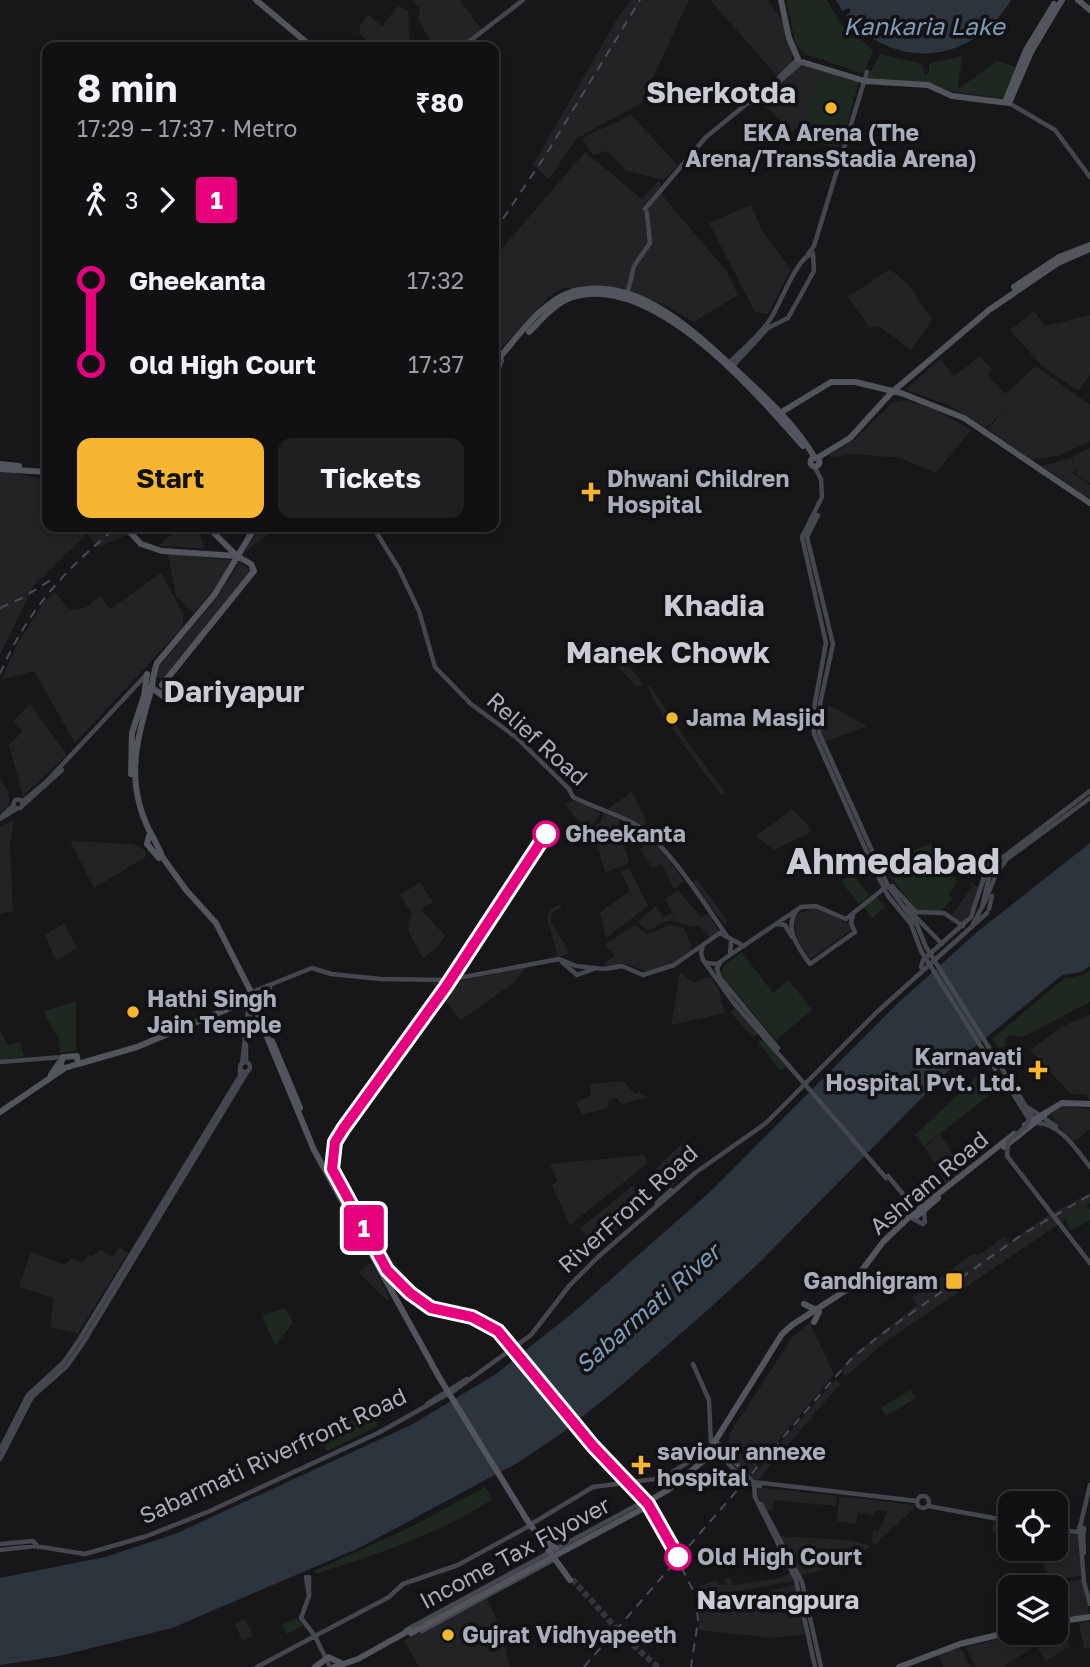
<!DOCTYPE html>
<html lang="en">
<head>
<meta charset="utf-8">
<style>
	:root { --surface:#111113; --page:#1e1f21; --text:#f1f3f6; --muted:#9c9da0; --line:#303133; --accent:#f7b631 }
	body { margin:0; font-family:"Golos Text",sans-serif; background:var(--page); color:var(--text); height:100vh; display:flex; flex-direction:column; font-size:26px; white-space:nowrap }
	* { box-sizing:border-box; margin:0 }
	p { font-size:23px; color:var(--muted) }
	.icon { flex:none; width:38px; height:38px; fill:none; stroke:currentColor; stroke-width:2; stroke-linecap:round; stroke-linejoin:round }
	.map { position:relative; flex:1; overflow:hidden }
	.details { position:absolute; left:42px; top:42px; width:457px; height:490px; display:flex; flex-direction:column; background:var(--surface); border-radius:14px; box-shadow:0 4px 10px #0003,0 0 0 2px var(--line) }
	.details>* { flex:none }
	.badge { padding:0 14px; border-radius:5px; font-size:24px; line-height:46px }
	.controls { position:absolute; left:998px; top:1491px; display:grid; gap:14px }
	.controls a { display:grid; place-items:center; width:70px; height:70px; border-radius:14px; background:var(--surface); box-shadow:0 4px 10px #0003,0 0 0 2px var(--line); font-size:35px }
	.map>.badge { position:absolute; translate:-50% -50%; box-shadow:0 0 0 4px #fff }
	.legs { display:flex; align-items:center; gap:10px; height:77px; padding:0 35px; font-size:23px }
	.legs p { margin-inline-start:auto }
	.overview { display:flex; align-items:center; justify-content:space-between; height:119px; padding:0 35px }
	h1 { font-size:38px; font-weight:700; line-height:52px }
	.cta { display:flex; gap:14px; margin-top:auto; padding:14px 35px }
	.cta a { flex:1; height:80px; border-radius:14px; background:var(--accent); color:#111; font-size:28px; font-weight:700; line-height:80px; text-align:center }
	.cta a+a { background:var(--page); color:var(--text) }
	ul { padding:0 35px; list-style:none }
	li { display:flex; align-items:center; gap:24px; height:84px; font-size:26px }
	li i { display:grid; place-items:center; width:10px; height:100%; margin:0 9px; background:currentColor }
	li i::after { content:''; width:18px; height:18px; margin:-9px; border:5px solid; border-radius:50%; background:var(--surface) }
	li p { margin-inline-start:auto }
	li:first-child i { background:linear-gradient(#0000 50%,currentColor 0) }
	li:last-child i { background:linear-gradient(currentColor 50%,#0000 0) }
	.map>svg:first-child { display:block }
	.built { fill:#232326 }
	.green { fill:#1e2720 }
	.water { fill:#2c353d }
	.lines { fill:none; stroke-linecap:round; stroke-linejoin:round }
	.primary-tunnel { stroke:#343539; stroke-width:6; stroke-dasharray:6 3; stroke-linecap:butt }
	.secondary { stroke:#45474e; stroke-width:4.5 }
	.primary { stroke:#53555d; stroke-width:6 }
	.rail { stroke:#4a4c53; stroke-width:2; stroke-dasharray:9 7; stroke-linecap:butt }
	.secondary-bridge { stroke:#45474e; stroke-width:4.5 }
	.primary-bridge { stroke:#53555d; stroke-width:6 }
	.line-1-casing { stroke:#fff; stroke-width:16 }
	.line-1 { stroke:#e6007e; stroke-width:10 }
	.poi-dot { fill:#f7b631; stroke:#121214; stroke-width:2.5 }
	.stop-1-dot { fill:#fff; stroke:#e6007e; stroke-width:3.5 }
	.labels { text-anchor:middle; stroke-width:7; stroke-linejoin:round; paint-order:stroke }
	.poi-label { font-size:23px; font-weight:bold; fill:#a8adb9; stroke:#121214; text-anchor:start }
	.street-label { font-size:23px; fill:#a8adb9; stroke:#121214 }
	.stop-label { font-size:23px; font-weight:bold; fill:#a8adb9; stroke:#121214; text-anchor:start }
	.water-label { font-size:24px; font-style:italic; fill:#7f9bb5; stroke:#121214 }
	.quarter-label { font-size:26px; font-weight:bold; fill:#caccd5; stroke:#121214 }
	.district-label { font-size:30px; font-weight:bold; fill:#caccd5; stroke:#121214 }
	.town-label { font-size:37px; font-weight:bold; fill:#caccd5; stroke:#121214 }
</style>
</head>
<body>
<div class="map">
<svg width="1090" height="1667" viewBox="0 0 1090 1667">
	<rect width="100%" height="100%" fill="#171719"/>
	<path class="built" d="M411 0H460L482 30 459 47H434L418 19 420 8Z
		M631 0H689L641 103 576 139 549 179 533 165 618 17Z
		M710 0H768L782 20 793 55 791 63 776 75Z
		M398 6 408 11 410 47H374L359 34 360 25 368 14 382 26Z
		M802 65 822 68 808 116 793 132 760 102Z
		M631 115 678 165 664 180 627 171 607 151 593 155 582 138Z
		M585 152 642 199 659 180 663 196 727 272 738 295 694 322 667 306 621 288H563L550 296 498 352 494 258Z
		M751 205 762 231 791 269 768 314 755 312 709 223Z
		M890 269 908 284 932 320 911 350 879 326 870 328 848 297Z
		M1034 311 1045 326 1090 315V375L1078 391 1042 366 1010 330Z
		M980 356 992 370 987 375 1005 394 1036 366 1090 405V442L1057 456 1031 460 988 429 1007 407 986 428 949 405 905 390 940 359 954 376Z
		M903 400 938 411 971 430 936 473 900 458 853 454 830 458 829 455 854 440 893 402Z
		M1090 448V483L1075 473 1079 468 1073 472 1074 474 1090 485V499L1042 466 1071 458 1075 463 1072 457Z
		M0 470 47 480V527H148L98 547 87 534 34 585 0 655Z
		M179 527H197L204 548 158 546Z
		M259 527H279L244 552Z
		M168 554 231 560 219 584 194 613 176 596Z
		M240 562 251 570 163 679 156 677 158 668 216 599Z
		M161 573 183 613V627L75 743 34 671 1 680 19 641 44 602 55 592 69 609 84 608 101 596 110 609Z
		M584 637 594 647 605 656 572 650Z
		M611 659 625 660 643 684 637 687Z
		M650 686 692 748 725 793 722 796 693 758 656 704 648 687Z
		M30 704 67 755 23 796 9 745 23 731 13 721Z
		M821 705 831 706 867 726 824 742 820 724Z
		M0 778 9 793V806L0 812Z
		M632 792 647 822 642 826 608 809Z
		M575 800 601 813 589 829 600 823 604 812 620 819 618 827 629 860 626 865 605 872 598 847 565 804Z
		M792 809 808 825 811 832 774 850 756 836Z
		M14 820 10 844 13 911 0 914V827Z
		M650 840 663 851 684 881 674 889 661 863 653 868 640 850Z
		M70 841 132 844 145 850 146 857 94 888Z
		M629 868 648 906 606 938 600 912 630 891 621 872Z
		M697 879 728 921 724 924 691 882Z
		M420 882 433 902 421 909 445 936 439 946 423 958 409 933 408 924 412 914 400 895Z
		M970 882 979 888 972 909 962 923 952 915 972 887Z
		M678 890 701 917 708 914 719 931 718 934 711 939 699 925 693 927 676 922 665 899Z
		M560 905 562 907 551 914V922L570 953 558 957 547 918 550 909Z
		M656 906 663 917 672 913 674 921H666L648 931 637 922Z
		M817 907 850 925 851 930 810 959 798 941 794 921 797 914Z
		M64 923 77 948 56 961 45 935Z
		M635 925 647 934 669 925 684 928 693 950 673 963 648 972 622 963 609 968 605 963 615 955 605 947 607 943Z
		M528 965 514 983 461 1020 431 983 463 981Z
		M680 972 694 983 710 976 718 988 725 1013 671 1025Z
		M735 1008H736L760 1034 752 1037 731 1013Z
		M1090 1015V1101L1086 1094H1071L1030 1050 1063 1026Z
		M623 1081 635 1094 640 1092 647 1097 622 1104 616 1097 609 1100 607 1108 582 1115 576 1102 591 1096 590 1084Z
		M1065 1106 1090 1109V1129L1074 1142 1053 1120 1052 1112Z
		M940 1134 963 1171 946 1184 925 1147Z
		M686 1140 701 1155 672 1187 656 1168Z
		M644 1155 648 1163 570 1225 552 1186 557 1181 550 1164Z
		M632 1186 648 1206 593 1249 581 1228Z
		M1090 1193V1203L888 1340 845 1377 844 1375 841 1370 857 1352 917 1305 911 1297 973 1254 979 1255 1004 1237 1008 1243 1048 1215Z
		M119 1247 128 1253 78 1333 50 1327 54 1298 19 1287 31 1252 64 1264 73 1258 82 1263 88 1254 91 1256 101 1250 112 1257Z
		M382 1248 417 1289 412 1294 393 1277 378 1251Z
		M370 1263 374 1266 390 1299H385L358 1272Z
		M810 1323 834 1375 750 1474 731 1454 728 1446 730 1433 793 1336Z
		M836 1379 841 1383 757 1481 751 1477Z
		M758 1487 837 1496 836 1506 774 1500 773 1510H765L756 1491Z
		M839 1496 913 1505 914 1508 876 1544 872 1542 873 1530 879 1531 887 1512 875 1510 874 1516 858 1512 856 1524 837 1521Z
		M995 1520 1010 1523 1012 1554 1000 1550 1003 1536 992 1532Z
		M1055 1532 1078 1534 1081 1576 1052 1580 1043 1566 1045 1549H1055Z
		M778 1536 848 1540 872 1546 839 1565 801 1576Z
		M792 1572 795 1580 790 1582 698 1598 697 1587 716 1580 718 1585 726 1584 725 1578 730 1577 733 1585 780 1578Z
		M1082 1579 1090 1615 1055 1621V1587H1041Z
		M796 1584 807 1634 772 1638 699 1630V1602L757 1595Z
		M487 1599 502 1631 510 1667H419L404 1640Z
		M245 1619 253 1636 242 1641 235 1623Z
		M1090 1622V1648H1084L1079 1623Z
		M1055 1628 1070 1646 1046 1661 1036 1646 1002 1667H976L965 1647 1024 1633H1055Z
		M960 1648 971 1667H944L938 1655Z"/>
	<path class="green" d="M786 0H827L842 25 873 50 864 74 805 54 796 45Z
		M880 54 922 64 925 76 929 72V64L962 56 958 89 997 61 1016 67 1004 98 959 93 925 82 867 78Z
		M822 68 859 81 842 144 835 148 804 139 800 134Z
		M931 844 957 882 949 895 953 899 939 912 918 911 914 907 882 866 899 855Z
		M852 873 870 896 859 904 841 882Z
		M877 897 885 907 872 918 864 907Z
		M742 952 773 993 789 980 812 1010 776 1040 722 976 723 966Z
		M1090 970V1002L1023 1037 1010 1035 1005 1040 1006 1046 999 1049 992 1039 1063 979 1083 975Z
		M76 1001V1051L59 1053C64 1035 46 1026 45 1011Z
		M0 1030 8 1045 20 1042 24 1056 0 1060Z
		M763 1039 786 1066 780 1071 758 1042Z
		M984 1070 996 1090 924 1146 915 1135Z
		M1086 1205 1090 1210V1220L1071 1231 1064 1218Z
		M285 1308 293 1323 275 1345 262 1316Z
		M910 1390 916 1398 886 1416 881 1408Z
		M370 1413 378 1426 327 1451 314 1433 320 1431 323 1434Z
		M485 1487 493 1499C438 1535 377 1554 315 1574L314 1571 415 1525Z
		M297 1618 303 1626 287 1634 281 1625Z"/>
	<path class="water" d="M836 0H1011C972 64 897 72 846 16L851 11 849 8 842 11Z
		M1090 843V966L1081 972 1062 975 960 1059 758 1264 702 1315 617 1389 562 1433 519 1462 359 1548 172 1628 59 1656 0 1665V1578L105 1557 175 1534 411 1425 496 1374 575 1311 711 1191 896 1005 977 932Z"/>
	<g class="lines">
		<path class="primary-tunnel" d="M572 1579 625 1638 658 1667"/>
		<path class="secondary" d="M462 47 523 0
			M779 77 798 59
			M752 99 755 102 753 104 749 102Z
			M754 103 802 62
			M1009 103 1055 130 1090 177
			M645 209 706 137 749 102
			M808 254 814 246 867 72
			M627 295 634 266 650 243 647 213
			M729 363C742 349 761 335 771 318 781 303 796 258 813 253L814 271 788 318 768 328 732 367
			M494 382 502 360
			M814 466 821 479 822 497 802 537 826 643 814 708V734L874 868 888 896 911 924 921 951
			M818 515 807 537 833 644 820 704 819 733 888 886 917 925 926 947
			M373 527 399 569 419 611 435 667 471 704 517 738 569 789 573 797C593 807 614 813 633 823 666 841 705 905 727 936
			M13.5 804a4.5 4.5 0 1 1 9 0a4.5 4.5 0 1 1-9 0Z
			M22 802 46 782 146 675
			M23 805 62 770
			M0 818 13 806
			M0 819 16 809
			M983 906 997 872 1007 859 1090 798
			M906 907 942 944
			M982 907 989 877 998 861 1090 791
			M989 909 992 896
			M797 910C783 928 799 949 810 964L855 932 851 923 853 915
			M776 924 785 925 792 937
			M973 924 981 909
			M703 945 701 953 703 960 733 1002 789 1066
			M730 955 801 907 816 906 846 919 882 890 892 886 916 912 944 913 963 926
			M562 962 577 975 596 968
			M707 963 717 964 730 955 731 942
			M720 963 717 968 720 978 778 1048
			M921 967 923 960 971 917 989 862 993 857 999 860
			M252 992 312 968 331 974 381 979 448 980 559 959 576 966 604 969 622 966 643 975 674 965 720 933 744 946
			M256 1000 270 988
			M249 1022 251 1004
			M240 1067a5 5 0 1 1 10 0a5 5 0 1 1-10 0Z
			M0 1062 63 1057
			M246 1062V1045
			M242 1064 249 1002
			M1001 1067 1036 1122
			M1029 1108 1056 1126
			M1036 1123C1059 1122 1077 1150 1090 1167
			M888 1176 917 1211
			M657 1203 671 1190
			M924 1211 925 1222
			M913 1219 923 1224
			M693 1364 709 1400 711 1444
			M427 1404 467 1379
			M715 1440 753 1482 917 1501
			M594 1443 627 1484 648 1501
			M710 1447C727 1457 740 1484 760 1486
			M0 1450 28 1395 64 1362 79 1340 240 1076V1068
			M0 1459 32 1397 67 1366 83 1343 247 1072
			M754 1484 755 1497 796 1580 815 1667
			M917 1502a6 6 0 1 1 12 0a6 6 0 1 1-12 0Z
			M761 1504 802 1582 821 1667
			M648 1505 680 1556
			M928 1506 1010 1521
			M533 1523 593 1487 663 1478 706 1451
			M1080 1527 1090 1485
			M1079 1528H1084V1532L1080 1533Z
			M1055 1530 1079 1532
			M1080 1533 1084 1582 1090 1604
			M1083 1533 1084 1553
			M0 1544 33 1541 38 1547
			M0 1550 35 1546 85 1554 147 1536 210 1511 378 1433 455 1390 531 1335 569 1286 598 1257 695 1173 766 1123 877 1012 987 913
			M306 1577 309 1596V1577
			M406 1630 641 1503
			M422 1631 553 1560
			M257 1667 315 1636 301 1618 309 1596
			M330 1667 315 1636 389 1597 403 1584 458 1565 531 1525"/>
		<path class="primary" d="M256 0 312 47
			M781 0 789 38 798 59
			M1078 0 1090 10
			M802 62 865 81 928 85 952 96 1009 103 1031 52 1062 0
			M1005 102 1026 50 1054 4
			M1014 287 1059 257 1090 245
			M529 332C542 319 553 305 570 298 651 269 756 393 803 446
			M494 364C515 341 540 302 571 292 635 274 691 329 733 367 763 395 794 422 815 458
			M780 413 831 382H855L901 393 964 418 1090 503
			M810.5 462a4.5 4.5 0 1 1 9 0a4.5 4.5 0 1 1-9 0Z
			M817 458 850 438 891 393 989 310 1058 263 1090 249
			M0 464 19 466
			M0 469 47 472
			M125 527 141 544 162 551 237 556
			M162 685 254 571 251 564 237 556 208 527
			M151 687 163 696 166 683
			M131 774 132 733 144 696 147 674
			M149 836 153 837 161 853 159 858 147 844Z
			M152 836C125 785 135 746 150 694 153 684 153 673 157 663L215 594 255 527
			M161 855 186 890 216 923 251 992
			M246 997a5 5 0 1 1 10 0a5 5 0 1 1-10 0Z
			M253 1003 314 1150 439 1377
			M272 1041 300 1108
			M77 1056 78 1064 65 1068 60 1066 63 1057Z
			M78 1064 137 1047 247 1001
			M51 1075 59 1063
			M0 1112 65 1068
			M1025 1125 1062 1103 1090 1104
			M1004 1147 1048 1112
			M917 1216 938 1198
			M804 1304 816 1310
			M814 1322 819 1312
			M640 1506 668 1490 702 1462 782 1334 792 1325 848 1289 883 1242 909 1217 1014 1134
			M527 1520 570 1580
			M546 1542 556 1548
			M1055 1622 1090 1617
			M328 1657 341 1663
			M315 1667 326 1659
			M334 1667 358 1659 410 1630
			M899 1667 960 1644 1010 1632"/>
		<path class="rail" d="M494 232 545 156 640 0
			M0 608 22 598 51 580
			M0 674C26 612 65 569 117 527
			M466 1316 498 1331 593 1446 652 1510 696 1596 698 1621 691 1667
			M584 1667 851 1359 879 1336 1023 1234 1090 1195"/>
		<path class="secondary-bridge" d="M926 947 1001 1067
			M921 951 995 1069
			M789 1066 886 1178
			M1003 1078 1029 1119 1026 1126 1008 1142 1007 1156 1090 1263"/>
		<path class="primary-bridge" d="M439 1377 527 1520
			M411 1633 642 1509"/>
	</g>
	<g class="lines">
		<g class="line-1-casing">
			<path id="line-1" d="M546 834 445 988 343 1129 335 1142 332 1169 387 1270 410 1293 431 1308 472 1317 498 1331 593 1446 648 1504 678 1557"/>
		</g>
		<use href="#line-1" class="line-1"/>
	</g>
	<g class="poi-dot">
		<circle cx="831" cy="108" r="7"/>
		<path d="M587.5 481.5h7v7h7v7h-7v7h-7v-7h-7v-7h7z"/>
		<circle cx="672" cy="718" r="7"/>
		<circle cx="133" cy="1012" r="7"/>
		<path d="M1034.5 1059.5h7v7h7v7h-7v7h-7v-7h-7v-7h7z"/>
		<rect x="945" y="1272" width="18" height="18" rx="3.5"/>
		<path d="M637.5 1454.5h7v7h7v7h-7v7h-7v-7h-7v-7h7z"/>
		<circle cx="448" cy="1635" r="7"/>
	</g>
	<g class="stop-1-dot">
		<circle cx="546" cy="834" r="12"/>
		<circle cx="678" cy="1557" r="12"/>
	</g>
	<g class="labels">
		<g class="poi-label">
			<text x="831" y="141" text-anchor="middle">EKA Arena (The<tspan x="831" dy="26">Arena/TransStadia Arena)</tspan></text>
			<text x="607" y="487">Dhwani Children<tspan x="607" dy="26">Hospital</tspan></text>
			<text x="686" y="726">Jama Masjid</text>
			<text x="147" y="1007">Hathi Singh<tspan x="147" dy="26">Jain Temple</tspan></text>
			<text x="1022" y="1065" text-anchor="end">Karnavati<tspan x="1022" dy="26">Hospital Pvt. Ltd.</tspan></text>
			<text x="938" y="1289" text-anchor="end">Gandhigram</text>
			<text x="657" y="1460">saviour annexe<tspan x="657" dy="26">hospital</tspan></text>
			<text x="462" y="1643">Gujrat Vidhyapeeth</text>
		</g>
		<g class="street-label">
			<text transform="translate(537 739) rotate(42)" y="8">Relief Road</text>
			<text transform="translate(929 1183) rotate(-40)" y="8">Ashram Road</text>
			<text transform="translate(628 1209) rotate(-42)" y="8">RiverFront Road</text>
			<text transform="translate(273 1456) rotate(-25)" y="8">Sabarmati Riverfront Road</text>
			<text transform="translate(515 1553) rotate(-28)" y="8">Income Tax Flyover</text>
		</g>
		<g class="stop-label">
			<text x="565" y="842">Gheekanta</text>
			<text x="697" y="1565">Old High Court</text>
		</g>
		<g class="water-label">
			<text x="924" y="35">Kankaria Lake</text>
			<text transform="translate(648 1309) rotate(-41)" y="8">Sabarmati River</text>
		</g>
		<g class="quarter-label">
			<text x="778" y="1609">Navrangpura</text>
		</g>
		<g class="district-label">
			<text x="721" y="103">Sherkotda</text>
			<text x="714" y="616">Khadia</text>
			<text x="668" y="663">Manek Chowk</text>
			<text x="234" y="702">Dariyapur</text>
		</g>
		<g class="town-label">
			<text x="893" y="874">Ahmedabad</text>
		</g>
	</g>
</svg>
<div class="controls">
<a><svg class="icon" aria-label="locate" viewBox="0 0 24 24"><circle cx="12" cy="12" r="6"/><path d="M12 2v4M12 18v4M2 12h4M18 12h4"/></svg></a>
<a><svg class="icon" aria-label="layers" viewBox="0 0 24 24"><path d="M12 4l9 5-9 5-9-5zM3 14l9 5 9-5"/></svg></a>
</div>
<b class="badge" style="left:364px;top:1228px;background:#e6007e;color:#fff">1</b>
<section class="details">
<div class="overview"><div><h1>8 min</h1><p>17:29 – 17:37 · Metro</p></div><b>₹80</b></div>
<div class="legs"><svg class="icon" aria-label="walk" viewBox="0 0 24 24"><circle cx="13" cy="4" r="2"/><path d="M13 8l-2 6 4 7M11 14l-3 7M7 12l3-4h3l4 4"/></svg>3<svg class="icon" aria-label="forward" viewBox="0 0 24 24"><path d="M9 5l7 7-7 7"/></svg><b class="badge" style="background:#e6007e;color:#fff">1</b></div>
<ul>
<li><i style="color:#e6007e"></i><b>Gheekanta</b><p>17:32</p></li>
<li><i style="color:#e6007e"></i><b>Old High Court</b><p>17:37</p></li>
</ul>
<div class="cta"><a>Start</a><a>Tickets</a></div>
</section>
</div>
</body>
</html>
